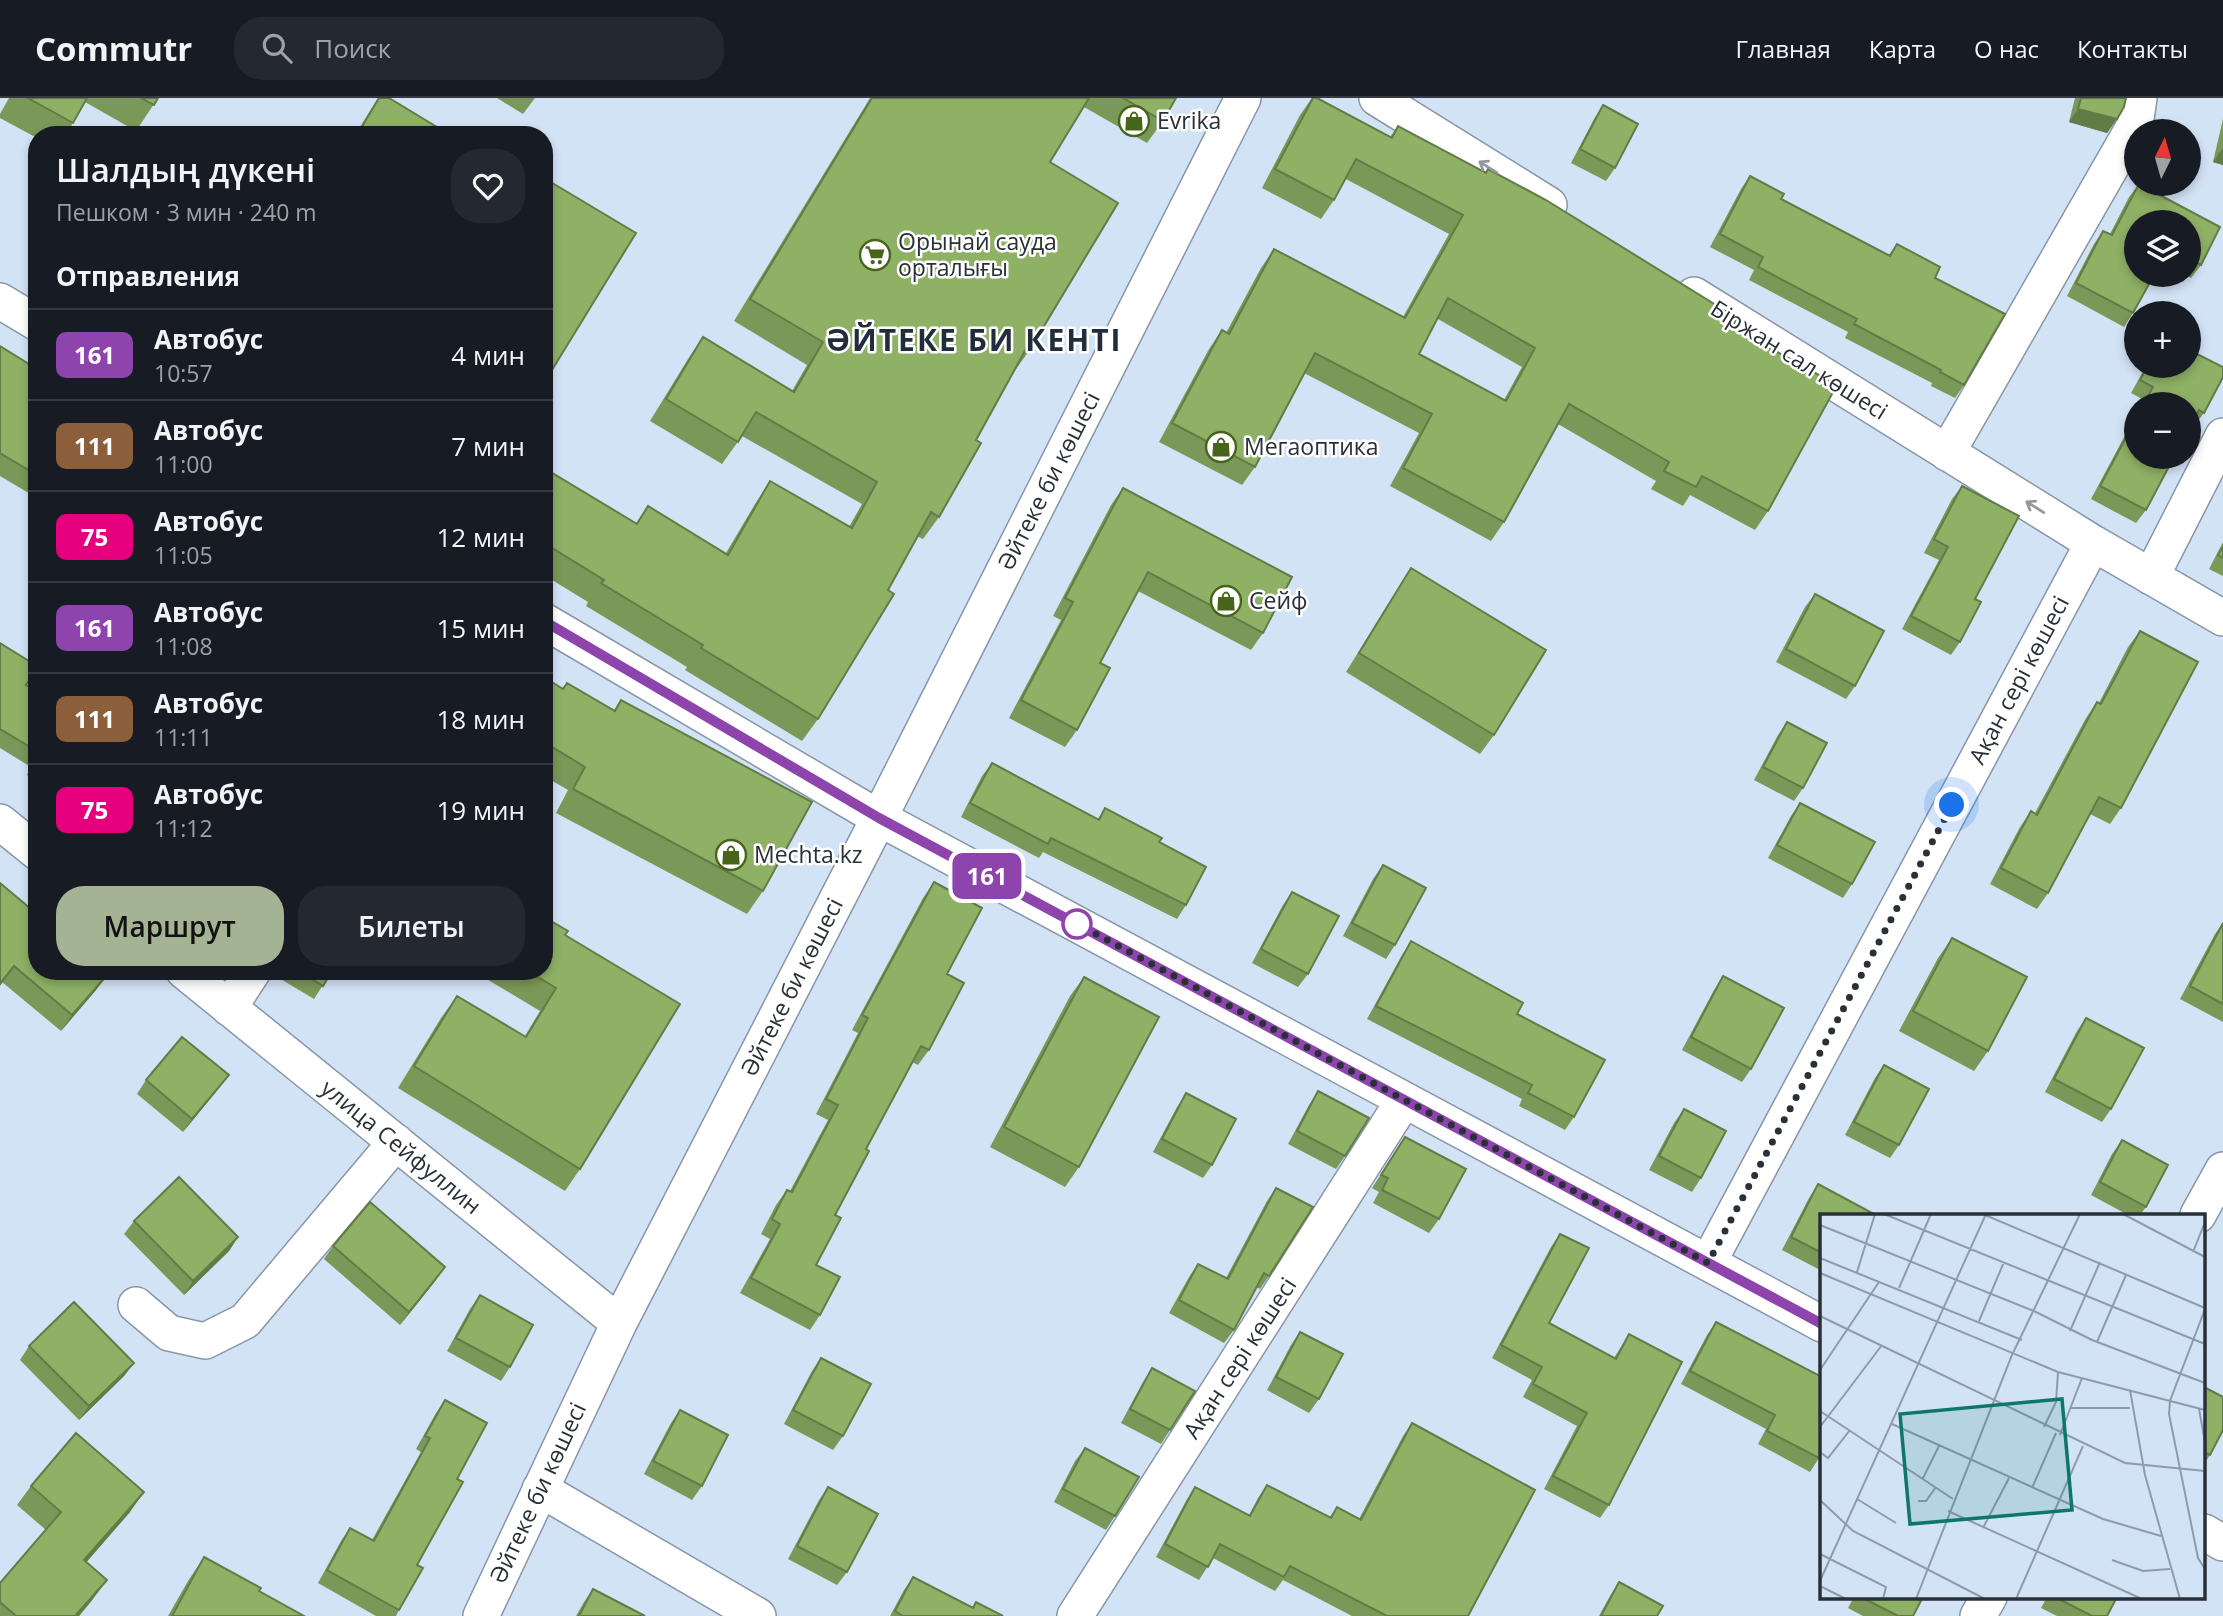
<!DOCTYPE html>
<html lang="ru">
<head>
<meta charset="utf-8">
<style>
	:root { --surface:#171b24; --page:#242831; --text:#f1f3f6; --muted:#9ea1a6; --line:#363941; --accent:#a4b393 }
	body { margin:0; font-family:"Open Sans",sans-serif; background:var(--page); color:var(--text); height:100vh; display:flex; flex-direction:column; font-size:26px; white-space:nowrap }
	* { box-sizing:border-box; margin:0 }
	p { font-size:23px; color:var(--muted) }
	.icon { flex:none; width:38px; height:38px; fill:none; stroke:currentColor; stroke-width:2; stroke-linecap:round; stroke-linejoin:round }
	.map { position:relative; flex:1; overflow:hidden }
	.side { position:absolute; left:28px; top:28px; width:525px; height:854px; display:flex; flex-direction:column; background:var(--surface); border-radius:28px; box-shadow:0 4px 10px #0003 }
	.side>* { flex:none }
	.badge { padding:0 14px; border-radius:10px; font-size:24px; line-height:46px }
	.needle { width:46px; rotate:5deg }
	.fabs { position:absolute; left:2124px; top:21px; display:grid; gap:14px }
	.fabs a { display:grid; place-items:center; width:77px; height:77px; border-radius:50%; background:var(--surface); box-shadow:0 4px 10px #0003; font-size:35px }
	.you { position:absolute; width:35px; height:35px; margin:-18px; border:5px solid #fff; border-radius:50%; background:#1a73e8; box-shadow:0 0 0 10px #1a73e833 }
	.map>.badge { position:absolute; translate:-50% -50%; box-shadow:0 0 0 4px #fff }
	h2 { padding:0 28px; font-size:26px; line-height:63px }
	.round { display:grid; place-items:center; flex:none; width:74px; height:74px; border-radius:28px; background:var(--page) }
	.summary { display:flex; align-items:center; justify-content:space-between; height:119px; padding:0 28px }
	h1 { font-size:33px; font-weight:600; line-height:52px }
	.primary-button { display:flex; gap:14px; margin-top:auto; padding:14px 28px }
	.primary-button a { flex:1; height:80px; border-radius:28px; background:var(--accent); color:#111; font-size:28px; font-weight:600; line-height:80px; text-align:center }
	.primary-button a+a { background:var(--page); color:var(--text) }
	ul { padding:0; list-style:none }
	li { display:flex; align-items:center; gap:21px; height:91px; padding:0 28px; border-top:2px solid var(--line) }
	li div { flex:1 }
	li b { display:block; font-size:26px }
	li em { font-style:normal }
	li .badge { min-width:77px; font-weight:700; text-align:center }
	header { display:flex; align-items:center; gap:42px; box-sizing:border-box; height:98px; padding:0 35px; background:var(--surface); border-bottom:2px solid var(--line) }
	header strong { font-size:33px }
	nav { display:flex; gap:38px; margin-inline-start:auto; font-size:24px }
	.search { width:490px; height:63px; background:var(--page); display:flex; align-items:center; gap:18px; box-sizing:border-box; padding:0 24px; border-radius:28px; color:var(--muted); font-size:26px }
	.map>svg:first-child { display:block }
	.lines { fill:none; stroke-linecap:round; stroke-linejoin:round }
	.minor-casing { stroke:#8796a8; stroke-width:38 }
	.minor { stroke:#fff; stroke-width:35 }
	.wall { fill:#7a9857; fill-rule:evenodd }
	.shaded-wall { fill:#637c47 }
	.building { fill:#8eb165; stroke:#637c47; stroke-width:2; fill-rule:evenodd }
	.oneway { stroke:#94989b }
	.line-casing { stroke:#fff; stroke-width:16 }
	.line { stroke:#8e44ad; stroke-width:10 }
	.walk { stroke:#2a3037; stroke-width:7; stroke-dasharray:0 12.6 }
	.stop-dot { fill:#fff; stroke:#8e44ad; stroke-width:3.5 }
	.labels { text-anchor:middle; stroke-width:5; stroke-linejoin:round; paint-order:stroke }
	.poi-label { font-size:23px; fill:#2a3037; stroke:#fff; text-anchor:start }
	.street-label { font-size:23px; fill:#2a3037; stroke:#fff }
	.district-label { font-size:30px; font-weight:bold; letter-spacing:2px; fill:#212d3b; stroke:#fff }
	.inset-road { fill:none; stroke:#8f9baa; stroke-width:2 }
	.view { fill:#0f766e; fill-opacity:0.15; stroke:#0f766e; stroke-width:3.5 }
	.inset-edge { fill:none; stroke:#2a3037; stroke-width:3.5 }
</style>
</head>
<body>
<header>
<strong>Commutr</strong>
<div class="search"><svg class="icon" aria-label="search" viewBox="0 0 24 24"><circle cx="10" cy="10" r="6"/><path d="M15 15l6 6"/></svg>Поиск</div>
<nav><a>Главная</a><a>Карта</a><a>О нас</a><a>Контакты</a></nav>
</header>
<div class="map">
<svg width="2223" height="1518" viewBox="0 0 2223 1518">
	<rect width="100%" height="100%" fill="#d3e3f6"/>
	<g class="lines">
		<g class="minor-casing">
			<path id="minor" d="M1377 0 1549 107
				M1694 197 2093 445 2223 520
				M0 203 37 225
				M1947 355 2135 27 2139 0
				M2151 479 2223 338
				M544 523 879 720 1822 1226
				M0 724 37 754
				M184 873 619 1225
				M229 910 253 873
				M2198 1117 2223 1072
				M1708 1165 2093 445
				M136 1207 169 1235 205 1243 245 1223 396 1044
				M540 1391 758 1518
				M2204 1434 2223 1445
				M481 1518 619 1225 879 720 1243 0
				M1075 1518 1404 1002
				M1978 1518 1989 1499"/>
		</g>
		<use href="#minor" class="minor"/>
	</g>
	<path class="wall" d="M9 0H158L136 33 85 4 73 25 65 37H37V40L0 20V16Z
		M378 0 450 37H355Z
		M497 0H535L523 16Z
		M870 0H1176L1163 23 1147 45 1084 9 1050 64 1029 253 1013 275 976 342 939 419 923 441 917 438 818 621 802 643 685 572 687 569 586 508 588 504 544 477V370L636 425 648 408 726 455 755 406 770 383 849 429 862 406 742 338 722 366 650 323 688 261 703 239 792 293 807 267 734 223Z
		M1312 0 1390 39 1398 28 1732 229 1768 413 1755 432 1690 397 1683 408 1651 391 1656 383 1558 326 1504 424 1491 443 1390 388 1419 335 1304 275 1255 369 1242 387 1159 344 1209 251 1222 232 1226 235 1261 170 1274 151 1403 219 1449 136 1346 81 1334 102 1321 121 1262 90 1300 17ZM1438 221 1522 269 1504 302 1419 256Z
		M2075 0H2126L2117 21 2107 35 2069 24Z
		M1603 7 1615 70 1606 83 1571 65 1594 21Z
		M2223 21V67L2213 64Z
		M1750 78 1781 101 1888 158 1897 146 1935 180 1964 287 1955 300 1931 288 1932 285 1845 240 1848 234 1749 182 1754 172 1710 149 1741 91Z
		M2139 86 2220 129 2201 167 2191 180 2185 177H2189V124H2137V177H2154L2133 215 2124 229 2067 198 2094 146 2103 133 2110 136 2129 99Z
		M0 248 37 271V400L0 378Z
		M2146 268H2189L2204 315 2194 328 2191 327 2189 306H2141L2144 302 2131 295Z
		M2137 315V359L2146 412 2136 425 2091 401Z
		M1962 388 1975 501 1960 544 1951 557 1902 531 1939 462 1924 455 1952 401Z
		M1123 390 1263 535 1251 552 1138 493 1100 565 1077 632 1065 649 1009 620 1061 522 1053 518 1111 407Z
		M2223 444V478L2209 471Z
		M1411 470 1494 637 1480 656 1346 574 1398 490Z
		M1815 496 1855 588 1846 601 1776 564 1805 509Z
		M2140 533 2121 710 2110 726 2090 716 2048 795 2037 811 1990 786 2020 729 2031 713 2035 715 2086 620 2097 604 2099 605 2128 549Z
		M0 545 26 587 37 593V683L27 677 31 669 0 650Z
		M544 579 563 591 614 612 621 602 763 793 747 816 556 715 568 692 544 678Z
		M1787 624 1803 690 1794 703 1754 682 1778 637Z
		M992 665 1098 721 1105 710 1159 744 1186 807 1177 821 1043 754 1039 760 961 719 982 678Z
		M1800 705 1852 786 1843 800 1768 760 1791 718Z
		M1383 767 1395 847 1386 861 1343 838 1373 781Z
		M934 784 947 876 929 952 918 967 912 964 866 1051 835 1117 816 1167 820 1217 810 1232 740 1195 770 1141 761 1136 776 1107 787 1092 790 1093 828 1022 816 1016 858 935 852 932 923 800Z
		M0 785 96 892 61 933 2 884 0 888Z
		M1292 794 1308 876 1298 889 1252 865 1283 807Z
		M2223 825V924L2180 901 2215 836Z
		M565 837 580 1071 565 1093 398 990 441 920 457 898 525 938 540 913 480 877 482 873H544Z
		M1952 840 1988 953 1974 973 1899 933 1938 860Z
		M1411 843 1517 916 1574 1019 1565 1032 1519 1008 1522 1001 1367 921 1402 857Z
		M276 873H332L314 901 274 877Z
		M1723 878 1751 971 1742 984 1682 952 1714 892Z
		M1084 879 1079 1069 1065 1089 990 1049 1070 898Z
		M2086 920 2111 1011 2102 1024 2045 994 2077 933Z
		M1884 967 1899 1047 1890 1060 1845 1037 1875 980Z
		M146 982 219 990 183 1034 137 996Z
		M1318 993 1345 1058 1336 1071 1288 1046 1309 1007Z
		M1186 995 1212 1067 1203 1080 1153 1054 1177 1009Z
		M1684 1011 1701 1080 1692 1094 1649 1072 1674 1025Z
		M1405 1039 1439 1121 1429 1135 1373 1105 1379 1094 1372 1090Z
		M2122 1042 2146 1109 2140 1117H2128L2091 1097 2112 1056Z
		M1818 1086 1822 1117V1173L1782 1152 1809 1100Z
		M1276 1090 1269 1178 1260 1191 1256 1189 1234 1232 1224 1245 1169 1215 1189 1179 1198 1166 1226 1180 1267 1103Z
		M134 1123 238 1139 229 1153 184 1197 124 1136Z
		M1560 1136 1549 1225 1614 1260 1629 1236 1609 1407 1600 1420 1544 1391 1577 1328 1523 1299 1532 1282 1492 1260 1551 1149Z
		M333 1148 436 1182 400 1227 324 1161Z
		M480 1197 510 1269 501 1283 447 1253 470 1211Z
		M1716 1224 1819 1360 1810 1374 1758 1346 1766 1331 1681 1286 1707 1237Z
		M1300 1234 1319 1301 1309 1315 1267 1292 1291 1247Z
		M29 1248 134 1265 124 1278 79 1322 20 1262Z
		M821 1260 843 1338 833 1352 784 1326 812 1273Z
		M1152 1270 1170 1332 1161 1346 1121 1325 1143 1284Z
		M2204 1289 2210 1357 2204 1366Z
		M445 1302 457 1381 417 1467 399 1512 396 1518H376L318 1485 341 1443 350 1430 372 1442 421 1354 416 1351 436 1315Z
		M680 1312 702 1388 692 1402 644 1376 671 1325Z
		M1412 1325 1468 1518H1352L1283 1482 1275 1493 1213 1460 1199 1482 1156 1459 1186 1403 1195 1389 1249 1417 1258 1400 1267 1387 1329 1420 1337 1409 1359 1421 1403 1338Z
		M1085 1350 1115 1418 1106 1432 1054 1404 1075 1363Z
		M31 1388 130 1414 86 1464 93 1501 79 1518H0V1485L46 1432 17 1407Z
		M828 1389 847 1474 837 1487 788 1461 819 1402Z
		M204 1459 259 1493 304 1518H168L188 1483Z
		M913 1479 973 1509 976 1504 1003 1518H890L904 1492Z
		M1619 1484 1657 1518H1599L1610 1498Z
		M593 1491 645 1518H576L584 1504Z
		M1854 1499H1923L1913 1518H1863L1848 1510Z
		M2047 1499H2117L2107 1518H2057L2041 1510Z"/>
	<path class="shaded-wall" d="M2078 11 2117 21 2107 35 2069 24Z
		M2222 51H2223V67L2213 64Z
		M108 876 96 892 61 933 72 917Z
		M229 977 219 990 183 1034 192 1021Z
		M238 1139 229 1153 184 1197 193 1183Z
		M445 1169 436 1182 400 1227 409 1214Z
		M134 1265 124 1278 79 1322 89 1308Z
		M144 1394 130 1414 71 1482 84 1462Z
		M107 1482 93 1501 79 1518H75Z"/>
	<path class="building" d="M28 0H87L73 25Z
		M141 0H158L154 7Z
		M379 0H389L450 37H357Z
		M872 0H1089L1050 64 1118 105 1029 253 1026 251 976 342 981 345 939 419 931 414 888 492 894 496 818 621 701 550 703 547 601 485 604 482 544 445V370L637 426 648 408 728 457 770 383 852 430 877 384 756 314 738 344 666 301 703 239 794 294 823 244 750 201Z
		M1123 0H1176L1163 23Z
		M1313 0H1317L1392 40 1398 28 1486 75 1488 71 1546 102 1737 220 1732 229 1837 287 1768 413 1702 378 1696 389 1664 373 1669 364 1569 306 1504 424 1403 370 1432 316 1315 255 1255 369 1172 325 1222 232 1229 236 1274 151 1405 220 1463 117 1356 61 1334 102 1275 71ZM1448 200 1535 250 1506 303 1419 256Z
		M2081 0H2126L2124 9 2117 21 2078 11Z
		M1603 7 1638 26 1615 70 1580 51Z
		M1750 78 1784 96 1781 101 1890 158 1897 146 1940 169 1935 180 2005 216 1964 287 1940 274 1941 272 1854 226 1857 221 1758 169 1763 159 1720 136Z
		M544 80 636 135 544 285Z
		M2139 86 2220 129 2201 167 2189 161V124H2137V177H2154L2133 215 2076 185 2103 133 2112 137Z
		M0 248 37 271V377L0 355Z
		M2189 252 2223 269V279L2204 315 2199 312 2189 330V306H2144L2153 289 2140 282 2148 268H2189Z
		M2137 319V359H2174L2146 412 2100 388Z
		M1962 388 2019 418 1975 501 1981 504 1960 544 1911 518 1948 449 1934 441Z
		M1123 390 1292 479 1263 535 1148 474 1100 565 1110 570 1077 632 1021 602 1073 504 1065 500Z
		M2223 449V460L2218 457Z
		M1411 470 1546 552 1494 637 1359 555Z
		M1815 496 1884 533 1855 588 1786 551Z
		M2140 533 2198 564 2121 710 2099 699 2048 795 2001 770 2031 713 2037 717 2097 604 2101 606Z
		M0 545 37 568V570L26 587 37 593V653L0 631Z
		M544 579 563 591 567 585 615 613 621 602 812 704 763 793 573 691 585 669 544 644Z
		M1787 624 1827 645 1803 690 1763 669Z
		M992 665 1099 722 1105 710 1162 740 1159 744 1206 769 1186 807 1051 740 1048 746 970 705Z
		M1800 705 1875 744 1852 786 1777 747Z
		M1383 767 1426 790 1395 847 1352 825Z
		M934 784 982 810 947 876 964 885 929 952 921 948 866 1051 869 1053 835 1117 841 1120 816 1167 840 1179 820 1217 751 1180 780 1126 772 1121 787 1092 792 1094 838 1007 826 1001 868 920 862 917Z
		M0 785 37 816V873H105L108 876 72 917 14 868 0 886Z
		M1292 794 1339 818 1308 876 1261 851Z
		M544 819 568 833 565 837 680 906 580 1071 414 968 457 898 526 939 556 890 528 873H544Z
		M2223 825V906L2190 888Z
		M1952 840 2027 879 1988 953 1913 913Z
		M1411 843 1523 905 1517 916 1605 962 1574 1019 1528 995 1532 987 1376 908Z
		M299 873H332L323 888Z
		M1723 878 1784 910 1751 971 1691 939Z
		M1084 879 1159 919 1079 1069 1004 1029Z
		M2086 920 2144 950 2111 1011 2054 981Z
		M182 939 229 977 192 1021 146 982Z
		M1884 967 1929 991 1899 1047 1854 1024Z
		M1318 993 1369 1020 1345 1058 1297 1033Z
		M1186 995 1236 1021 1212 1067 1162 1041Z
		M1684 1011 1726 1033 1701 1080 1659 1058Z
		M1405 1039 1466 1071 1439 1121 1382 1092 1388 1080 1381 1077Z
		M2122 1042 2168 1067 2146 1109 2100 1084Z
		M179 1079 238 1139 193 1183 134 1123Z
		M1818 1086 1874 1116 1873 1117H1822V1155L1791 1139Z
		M1276 1090 1313 1109 1269 1178 1264 1175 1234 1232 1179 1202 1198 1166 1228 1181Z
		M370 1104 445 1169 409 1214 333 1148Z
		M1560 1136 1589 1150 1549 1225 1616 1261 1629 1236 1682 1264 1609 1407 1553 1378 1587 1315 1533 1286 1542 1269 1501 1247Z
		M480 1197 533 1227 510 1269 456 1240Z
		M74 1204 134 1265 89 1308 29 1248Z
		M1716 1224 1822 1279V1354L1819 1360 1767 1333 1775 1317 1690 1273Z
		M1300 1234 1343 1256 1319 1301 1276 1279Z
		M821 1260 871 1286 843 1338 793 1312Z
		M1152 1270 1195 1293 1170 1332 1130 1311Z
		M2204 1289 2223 1299V1332L2210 1357 2204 1354Z
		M445 1302 487 1325 457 1381 463 1384 417 1467 423 1470 399 1512 327 1472 350 1430 374 1443 430 1340 425 1338Z
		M680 1312 728 1337 702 1388 653 1363Z
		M1412 1325 1535 1392 1468 1518H1387L1290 1468 1284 1479 1220 1446 1208 1469 1165 1446 1195 1389 1250 1418 1267 1387 1331 1420 1337 1409 1361 1422Z
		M76 1335 144 1394 84 1462 107 1482 75 1518H16L0 1504V1485L61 1414 31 1388Z
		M1085 1350 1139 1379 1115 1418 1063 1391Z
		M828 1389 878 1416 847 1474 797 1448Z
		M204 1459 261 1490 259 1493 304 1518H172Z
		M913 1479 973 1510 976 1504 1003 1518H903L895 1513Z
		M1619 1484 1663 1508 1657 1518H1601Z
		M593 1491 645 1518H579Z
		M1861 1499H1923L1913 1518H1898Z
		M2055 1499H2117L2107 1518H2092Z"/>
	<defs><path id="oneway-shaft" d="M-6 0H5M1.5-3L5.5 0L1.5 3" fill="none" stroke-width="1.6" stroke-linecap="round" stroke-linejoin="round" transform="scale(1.75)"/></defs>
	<g class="oneway">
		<use href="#oneway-shaft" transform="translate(1488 69) rotate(-148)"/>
		<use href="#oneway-shaft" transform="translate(2035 409) rotate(-148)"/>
	</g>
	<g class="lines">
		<g class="line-casing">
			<path id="line" d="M544 523 879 720 1822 1226"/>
		</g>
		<use href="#line" class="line"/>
		<path class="walk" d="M1077 826 1070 822 1708 1165 1952 707"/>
	</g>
	<defs>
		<g id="shop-ring" transform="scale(1.575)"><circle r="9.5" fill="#fff" stroke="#47651a" stroke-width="1.5"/><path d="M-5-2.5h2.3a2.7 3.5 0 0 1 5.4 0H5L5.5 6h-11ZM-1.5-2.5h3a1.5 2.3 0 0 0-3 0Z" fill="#47651a"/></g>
		<g id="supermarket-ring" transform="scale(1.575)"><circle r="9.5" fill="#fff" stroke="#47651a" stroke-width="1.5"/><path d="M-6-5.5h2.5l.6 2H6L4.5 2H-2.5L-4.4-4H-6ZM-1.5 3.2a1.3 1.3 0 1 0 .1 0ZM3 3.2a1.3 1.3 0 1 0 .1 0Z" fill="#47651a"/></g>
	</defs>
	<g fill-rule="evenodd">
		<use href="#shop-ring" x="1134" y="23"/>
		<use href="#supermarket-ring" x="875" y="157"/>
		<use href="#shop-ring" x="1221" y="349"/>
		<use href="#shop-ring" x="1226" y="503"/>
		<use href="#shop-ring" x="731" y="757"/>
	</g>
	<circle class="stop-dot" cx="1077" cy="826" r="14"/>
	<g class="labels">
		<g class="poi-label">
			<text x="1157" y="31">Evrika</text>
			<text x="898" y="152">Орынай сауда<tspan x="898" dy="26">орталығы</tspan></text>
			<text x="1244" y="357">Мегаоптика</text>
			<text x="1249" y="511">Сейф</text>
			<text x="754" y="765">Mechta.kz</text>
		</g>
		<g class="street-label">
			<text transform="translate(1799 262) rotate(32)" y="8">Біржан сал көшесі</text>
			<text transform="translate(1049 383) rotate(-63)" y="8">Әйтеке би көшесі</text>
			<text transform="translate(2019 582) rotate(-62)" y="8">Ақан сері көшесі</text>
			<text transform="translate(792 889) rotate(-63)" y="8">Әйтеке би көшесі</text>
			<text transform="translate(401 1049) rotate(39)" y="8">улица Сейфуллин</text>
			<text transform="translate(1240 1260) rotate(-57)" y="8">Ақан сері көшесі</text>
			<text transform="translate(538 1395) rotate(-65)" y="8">Әйтеке би көшесі</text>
		</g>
		<g class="district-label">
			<text x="974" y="253">ӘЙТЕКЕ БИ КЕНТІ</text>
		</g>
	</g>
	<g transform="translate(1820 1116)">
		<rect width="385" height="385" fill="#d3e3f6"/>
		<path class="inset-road" d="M64 0 385 130M303 0 385 43M165 1 385 94M0 11 216 98 272 126 385 169M373 38 385 8M0 44 202 126M37 58 55 0M0 59 238 158 385 196M79 74 111 0M385 95 350 187 349 200 378 344 385 355M0 102 305 249 385 257M159 107 184 48M250 117 280 48M277 128 306 61M0 156 59 68M310 176 325 261 360 385M251 194H310M379 195 385 228M0 197 133 285M72 210 283 305 341 322M0 213 62 131M224 213 236 188 238 158M240 221 262 164M0 238 8 244 30 216M103 264 119 232M212 274 236 219M37 285 76 309M0 286 33 317 165 385M98 287H106L116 273M128 297 322 385M163 314 189 264M0 340 66 373 63 385M292 346 323 357 350 355M0 367 166 0M2 373 26 385M96 385 192 141 260 0M196 385 263 232"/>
		<path class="view" d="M242 185 252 296 90 310 80 200Z"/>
		<rect width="385" height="385" class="inset-edge"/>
	</g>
</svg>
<div class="fabs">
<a><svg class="needle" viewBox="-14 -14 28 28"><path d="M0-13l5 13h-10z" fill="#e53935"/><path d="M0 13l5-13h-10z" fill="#9ea1a6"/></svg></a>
<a><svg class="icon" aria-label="layers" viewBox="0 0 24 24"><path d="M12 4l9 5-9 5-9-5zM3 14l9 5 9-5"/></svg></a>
<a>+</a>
<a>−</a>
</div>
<div class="you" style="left:1952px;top:707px"></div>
<b class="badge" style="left:987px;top:778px;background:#8e44ad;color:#fff">161</b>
<section class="side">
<div class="summary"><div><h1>Шалдың дүкені</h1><p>Пешком · 3 мин · 240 m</p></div><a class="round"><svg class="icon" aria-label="heart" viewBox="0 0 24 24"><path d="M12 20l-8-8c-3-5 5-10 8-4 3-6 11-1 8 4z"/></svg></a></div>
<h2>Отправления</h2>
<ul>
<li><span class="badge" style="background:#8e44ad;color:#fff">161</span><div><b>Автобус</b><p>10:57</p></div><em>4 мин</em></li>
<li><span class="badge" style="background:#8b5e3c;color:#fff">111</span><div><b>Автобус</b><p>11:00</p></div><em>7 мин</em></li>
<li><span class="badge" style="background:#e6007e;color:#fff">75</span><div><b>Автобус</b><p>11:05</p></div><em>12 мин</em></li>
<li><span class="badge" style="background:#8e44ad;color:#fff">161</span><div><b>Автобус</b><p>11:08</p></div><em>15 мин</em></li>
<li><span class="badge" style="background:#8b5e3c;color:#fff">111</span><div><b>Автобус</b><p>11:11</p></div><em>18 мин</em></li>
<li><span class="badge" style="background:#e6007e;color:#fff">75</span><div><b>Автобус</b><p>11:12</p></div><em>19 мин</em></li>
</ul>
<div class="primary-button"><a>Маршрут</a><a>Билеты</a></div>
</section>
</div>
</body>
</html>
